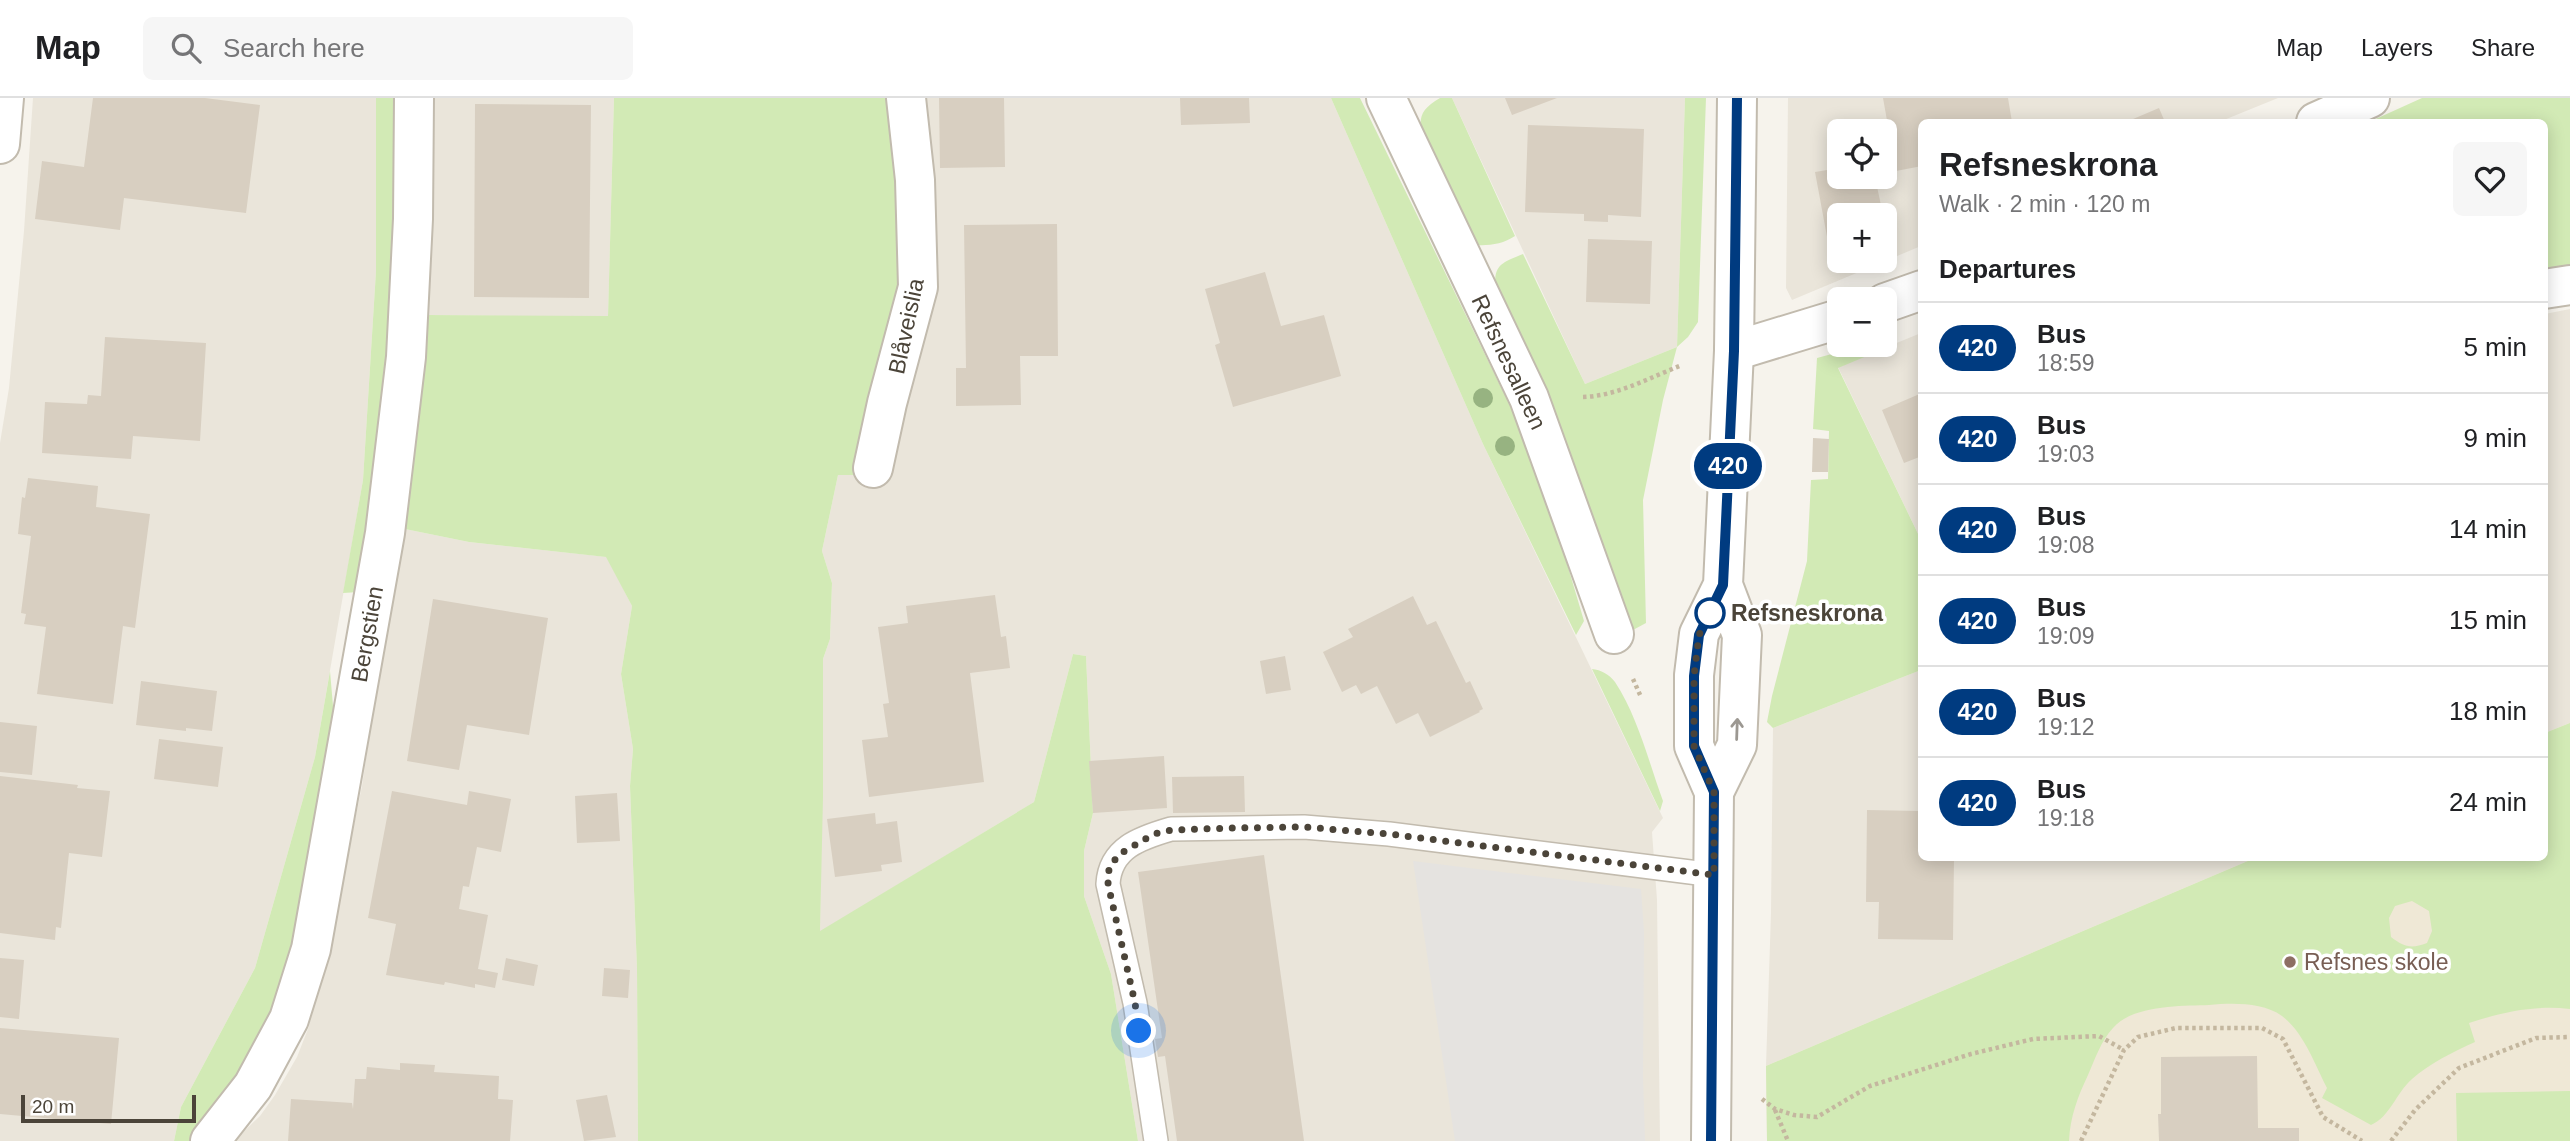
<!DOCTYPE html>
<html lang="en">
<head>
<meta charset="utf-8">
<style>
	:root { --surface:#fff; --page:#f6f6f6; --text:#202124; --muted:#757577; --line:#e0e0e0 }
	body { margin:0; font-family:Helvetica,sans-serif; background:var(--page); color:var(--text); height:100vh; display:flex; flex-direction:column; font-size:26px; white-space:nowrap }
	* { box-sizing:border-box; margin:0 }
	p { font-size:23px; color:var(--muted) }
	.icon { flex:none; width:38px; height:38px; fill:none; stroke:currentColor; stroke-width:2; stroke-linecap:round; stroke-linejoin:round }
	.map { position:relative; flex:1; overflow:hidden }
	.panel { position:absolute; left:1918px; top:21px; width:630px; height:742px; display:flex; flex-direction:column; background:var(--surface); border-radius:10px; box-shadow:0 4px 18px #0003 }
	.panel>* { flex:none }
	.badge { padding:0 14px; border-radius:23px; font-size:24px; line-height:46px }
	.controls { position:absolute; left:1827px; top:21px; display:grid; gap:14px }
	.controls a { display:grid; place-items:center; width:70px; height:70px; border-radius:10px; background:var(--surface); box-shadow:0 4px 18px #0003; font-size:35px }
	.scale { position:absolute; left:21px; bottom:18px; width:175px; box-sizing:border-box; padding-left:7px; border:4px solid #4b4439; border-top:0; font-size:19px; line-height:24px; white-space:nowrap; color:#4b4439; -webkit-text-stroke:5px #fff; paint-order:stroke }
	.you { position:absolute; width:35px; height:35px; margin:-18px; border:5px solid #fff; border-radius:50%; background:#1a73e8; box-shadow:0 0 0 10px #1a73e833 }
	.map>.badge { position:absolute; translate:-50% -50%; box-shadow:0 0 0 4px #fff }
	h2 { padding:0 21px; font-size:26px; line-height:63px }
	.round { display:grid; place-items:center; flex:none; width:74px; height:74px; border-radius:10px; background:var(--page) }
	.summary { display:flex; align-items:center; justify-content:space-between; height:119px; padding:0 21px }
	h1 { font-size:33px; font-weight:700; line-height:52px }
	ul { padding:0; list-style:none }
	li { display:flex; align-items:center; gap:21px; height:91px; padding:0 21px; border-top:2px solid var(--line) }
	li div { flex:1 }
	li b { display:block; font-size:26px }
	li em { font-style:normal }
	li .badge { min-width:77px; font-weight:700; text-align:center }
	header { display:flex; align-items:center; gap:42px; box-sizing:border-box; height:98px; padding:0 35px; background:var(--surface); border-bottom:2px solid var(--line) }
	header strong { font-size:33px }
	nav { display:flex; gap:38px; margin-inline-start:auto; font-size:24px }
	.search { width:490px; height:63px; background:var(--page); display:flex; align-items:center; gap:18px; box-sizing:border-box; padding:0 24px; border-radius:10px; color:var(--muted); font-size:26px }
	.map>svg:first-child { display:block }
	.residential { fill:#eae5da; fill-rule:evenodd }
	.education { fill:#efe8d6 }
	.green { fill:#d2eab5; fill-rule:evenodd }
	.parking { fill:#e5e3e0 }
	.building { fill:#d8cfc1 }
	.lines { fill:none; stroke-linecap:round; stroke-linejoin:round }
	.service-casing { stroke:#c2bbae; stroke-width:26 }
	.minor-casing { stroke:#c2bbae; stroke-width:42 }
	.tertiary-casing { stroke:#c2bbae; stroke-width:42 }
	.path { stroke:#c4b79f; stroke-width:4.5; stroke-dasharray:3.5 3.5; stroke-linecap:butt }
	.service { stroke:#fff; stroke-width:23 }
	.minor { stroke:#fff; stroke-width:38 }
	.tertiary { stroke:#fff; stroke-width:38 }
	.tree { fill:#97b381 }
	.oneway { stroke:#9c9892 }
	.line-casing { stroke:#fff; stroke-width:16 }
	.line { stroke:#003b80; stroke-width:10 }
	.walk { stroke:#4b4439; stroke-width:7; stroke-dasharray:0 12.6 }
	.stop-dot { fill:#fff; stroke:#003b80; stroke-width:3.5 }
	.education-dot { fill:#8d6e63; stroke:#fff; stroke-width:2.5 }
	.labels { text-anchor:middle; stroke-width:7; stroke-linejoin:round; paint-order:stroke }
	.street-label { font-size:23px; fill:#4b4439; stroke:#fff }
	.stop-label { font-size:23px; font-weight:bold; fill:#4b4439; stroke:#fff; text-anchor:start }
	.education-label { font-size:23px; fill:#785e54; stroke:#fff; text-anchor:start }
</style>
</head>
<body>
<header>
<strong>Map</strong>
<div class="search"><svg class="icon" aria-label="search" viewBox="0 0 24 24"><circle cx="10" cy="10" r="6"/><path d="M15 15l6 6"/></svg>Search here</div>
<nav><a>Map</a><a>Layers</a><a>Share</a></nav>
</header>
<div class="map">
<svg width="2570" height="1043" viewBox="0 0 2570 1043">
	<rect width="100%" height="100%" fill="#f6f3ec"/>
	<path class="residential" d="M33 0H376V173L363 382 315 659 255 870 181 1009 174 1043H0V345L9 290 24 133Z
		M434 0H614L608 219 427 217 432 154Z
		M926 0H1331L1483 346 1663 720 1652 734 1657 802 1660 1043H1138L1111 876 1084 798V753L1093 715 1086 558 1073 556 1034 704 820 834 823 561 830 541 832 485 822 453 838 377 933 71Z
		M1452 0H1685L1677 249 1585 286Z
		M1788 0H2278L2219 24H1922L1921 148 1792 202 1786 190ZM1839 33H1885V79H1839ZM1839 117H1885V163H1839Z
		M2570 211V625L2545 635V216Z
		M1921 235V442L1838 269Z
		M400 430 469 444 607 459 632 508 621 576 633 651 630 688 637 871 638 1043H234L260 1018 275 997 297 959 308 931 324 871 362 688Z
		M1921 572 1922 760H2255L1766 968 1771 815 1773 630Z"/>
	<path class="education" d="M2570 625V1043H1767L1766 968 2255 760H2544L2545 635Z"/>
	<path class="green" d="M376 0H400L395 224 359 494 343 495 363 382 376 173Z
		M614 0H892L902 201 855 377H838L822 453 832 485 830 541 823 561V699L820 833 1034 704 1073 556 1086 558 1093 715 1084 753V798L1111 876 1138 1043H638L637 871 630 688 633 651 621 576 632 508 606 459 469 444 400 430 427 217 608 218Z
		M1331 0H1360L1536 361 1584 523 1576 537 1483 346Z
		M1440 0H1452L1515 138C1503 146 1489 148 1475 147L1423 41C1418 19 1420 12 1440 0Z
		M1685 0H1706L1698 224 1688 239 1677 249 1663 302 1643 402 1646 525 1633 532 1496 196C1493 168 1498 166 1523 156L1585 286 1677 249Z
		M2422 0H2570V171L2545 176 2544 24H2369Z
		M1865 247 1874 255 1838 270 1921 442V572L1773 630 1767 624 1772 598 1807 463 1811 382 1828 381 1829 333 1813 331 1817 260Z
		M1592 571C1601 572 1609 576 1615 584 1638 619 1649 665 1663 703L1660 713Z
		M330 573 336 643 292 849 275 908 243 973 189 1043H174L181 1009 255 870 315 659Z
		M2570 625V911C2534 907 2503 914 2469 925L2475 944C2453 954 2430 965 2412 981 2396 995 2390 1019 2371 1027L2322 1000 2327 990C2314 965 2304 935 2282 918 2262 904 2232 905 2209 907 2182 908 2132 907 2113 930 2101 943 2095 961 2088 977 2078 998 2070 1019 2069 1043H1767L1766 968 2255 760H2544L2545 635ZM2412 803 2429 813 2432 833 2427 845C2411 851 2404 849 2391 839L2389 820 2395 808Z
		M2570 993V1043H2457L2456 995Z"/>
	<path class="parking" d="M1413 763 1641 791 1644 834 1643 979 1645 1043H1455Z"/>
	<path class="building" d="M93 0H205L260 7 246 115 124 100 120 132 35 121 42 63 84 69Z
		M939 0H1004L1005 69 940 70Z
		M1180 0H1249L1250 25 1181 27Z
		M1505 0H1557L1512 17Z
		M1883 0H2008L2012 24H1922V68L1896 73Z
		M475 6 591 7 589 200 474 199Z
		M2159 10 2165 24H2126Z
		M1528 27 1644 31 1641 119 1608 117V124L1584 123V116L1525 114Z
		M1839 70V79H1875L1883 117H1839V142L1828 144 1815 74Z
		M1057 126 1058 258H1020L1021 307 956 308V270H966L964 127Z
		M1588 141 1652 143 1650 206 1586 204Z
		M1265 174 1281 228 1324 217 1341 278 1233 309 1215 247 1220 245 1205 191Z
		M105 239 206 245 200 343 133 338 131 361 42 355 45 304 87 306 88 297 101 298Z
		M1922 295V358L1904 365 1882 312Z
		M1813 340 1829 341 1828 374H1812Z
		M28 380 98 388 96 409 150 416 135 530 123 528 113 606 37 596 46 529 24 526 26 516 21 515 31 438 18 436 22 399 25 400Z
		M995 497 1001 539 1006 538 1010 570 970 575 984 684 869 699 862 642 888 639 883 606 889 605 878 529 908 525 906 508Z
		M1413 498 1427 527 1436 523 1466 585 1470 583 1483 611 1479 613 1480 614 1430 639 1418 615 1396 626 1377 588 1361 596 1356 587 1342 594 1323 554 1353 539 1348 531Z
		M433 501 548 520 529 637 467 627 459 672 407 663Z
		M1285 558 1291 592 1266 596 1260 563Z
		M141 583 217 593 212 633 186 630V633L136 627Z
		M0 624 37 628 32 677 0 674Z
		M159 641 223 649 218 689 154 681Z
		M1164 658 1167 710 1093 715 1089 663Z
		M0 678 78 687 77 690 110 693 102 759 69 755 61 830 56 829 55 842 0 835Z
		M1244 678 1245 714 1173 715 1172 679Z
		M392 693 467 707 469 693 511 701 501 754 477 749 469 789 463 788 459 811 488 817 478 871 498 875 495 890 475 886V890L445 884 444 887 386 877 396 826 368 820Z
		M617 695 620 743 577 745 575 698Z
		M1867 712 1919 713 1922 760H1954L1953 842 1878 841 1879 804H1866Z
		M875 715 876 726 897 723 902 764 881 767 882 773 835 779 827 721Z
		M1264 757 1304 1043H1177L1165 958 1158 959 1155 941 1162 940 1138 774Z
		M0 860 24 862 19 921 0 919Z
		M506 860 538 867 534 888 502 882Z
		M604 870 630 872 628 900 602 898Z
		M0 930 119 940 111 1026 0 1016Z
		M2257 958 2258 1030H2299V1043H2159L2158 1016H2161V959Z
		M400 965 435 967 434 974 499 978 498 1001 513 1002 510 1043H288L291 1001 352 1005 353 1011 355 981H366L367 969 400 972Z
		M607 997 616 1039 584 1043 576 1002Z"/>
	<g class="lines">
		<g class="service-casing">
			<path id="service" d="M1156 1043 1135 905 1108 786C1110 750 1140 740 1171 731L1304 729 1389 736 1714 777"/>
		</g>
		<g class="minor-casing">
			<path id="minor" d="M1386 0 1529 300 1614 536
				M2316 24 2370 0
				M0 46 4 0
				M2544 191 2570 187
				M1885 205 1922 192
				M1734 253 1839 221
				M873 370 887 305 918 189 915 82 906 0
				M210 1043 253 988 289 921 311 851 385 435 406 259 413 121 414 0"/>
		</g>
		<g class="tertiary-casing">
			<path id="tertiary" d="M1714 694 1737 647 1742 537 1723 487
				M1711 1043 1714 694 1694 648V577L1699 536 1723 487 1734 253 1737 0"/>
		</g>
		<path class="path" d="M1583 299C1617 298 1651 279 1682 267
			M1633 581 1641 599
			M1762 1001 1775 1011 1794 1017 1817 1019 1870 988 1971 956 2033 941 2099 938 2124 952
			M1775 1012 1788 1043
			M2081 1043 2124 952 2138 939 2176 930H2262L2283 941 2323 1019 2362 1043
			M2391 1043 2415 1012 2459 970 2536 940 2570 939"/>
		<use href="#service" class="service"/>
		<use href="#minor" class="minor"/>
		<use href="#tertiary" class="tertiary"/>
	</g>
	<g class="tree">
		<circle cx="1483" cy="300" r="10"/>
		<circle cx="1505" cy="348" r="10"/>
	</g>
	<defs><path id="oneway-shaft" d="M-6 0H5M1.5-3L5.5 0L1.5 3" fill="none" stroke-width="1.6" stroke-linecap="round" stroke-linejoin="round" transform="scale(1.75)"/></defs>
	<use class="oneway" href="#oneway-shaft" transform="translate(1737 631) rotate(-88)"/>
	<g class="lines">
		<g class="line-casing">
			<path id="line" d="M1711 1043 1714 694 1694 648V578L1699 537 1723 487 1734 253 1737 0"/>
		</g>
		<use href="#line" class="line"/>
		<path class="walk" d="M1139 933 1135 905 1108 786 1109 771 1118 757 1154 736 1171 732 1233 730 1304 729 1389 736 1714 777V694L1694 648V578L1699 537 1711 512 1710 515"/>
	</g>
	<circle class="stop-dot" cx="1710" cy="515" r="14"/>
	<circle class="education-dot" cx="2290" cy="864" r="7"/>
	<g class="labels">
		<g class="street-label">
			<text transform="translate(906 228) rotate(-78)" y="8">Blåveislia</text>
			<text transform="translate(1509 264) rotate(65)" y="8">Refsnesalleen</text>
			<text transform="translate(367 536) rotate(-80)" y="8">Bergstien</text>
		</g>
		<g class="stop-label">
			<text x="1731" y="523">Refsneskrona</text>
		</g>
		<g class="education-label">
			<text x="2304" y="872">Refsnes skole</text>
		</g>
	</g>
</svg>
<div class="controls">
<a><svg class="icon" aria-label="locate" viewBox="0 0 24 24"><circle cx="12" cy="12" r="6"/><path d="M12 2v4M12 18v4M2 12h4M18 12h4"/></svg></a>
<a>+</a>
<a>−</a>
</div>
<div class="scale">20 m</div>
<div class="you" style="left:1139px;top:933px"></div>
<b class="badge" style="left:1728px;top:368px;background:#003b80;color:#fff">420</b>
<section class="panel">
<div class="summary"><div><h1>Refsneskrona</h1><p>Walk · 2 min · 120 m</p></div><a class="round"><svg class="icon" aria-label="heart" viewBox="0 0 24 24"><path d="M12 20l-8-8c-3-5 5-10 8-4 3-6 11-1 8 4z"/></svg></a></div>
<h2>Departures</h2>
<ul>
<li><span class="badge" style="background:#003b80;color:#fff">420</span><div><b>Bus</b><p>18:59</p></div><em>5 min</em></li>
<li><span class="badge" style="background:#003b80;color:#fff">420</span><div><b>Bus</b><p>19:03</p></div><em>9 min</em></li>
<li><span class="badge" style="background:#003b80;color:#fff">420</span><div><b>Bus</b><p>19:08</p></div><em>14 min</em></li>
<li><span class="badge" style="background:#003b80;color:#fff">420</span><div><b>Bus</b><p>19:09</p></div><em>15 min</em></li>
<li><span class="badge" style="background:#003b80;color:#fff">420</span><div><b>Bus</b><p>19:12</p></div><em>18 min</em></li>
<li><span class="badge" style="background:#003b80;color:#fff">420</span><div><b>Bus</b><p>19:18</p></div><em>24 min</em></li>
</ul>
</section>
</div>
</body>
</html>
